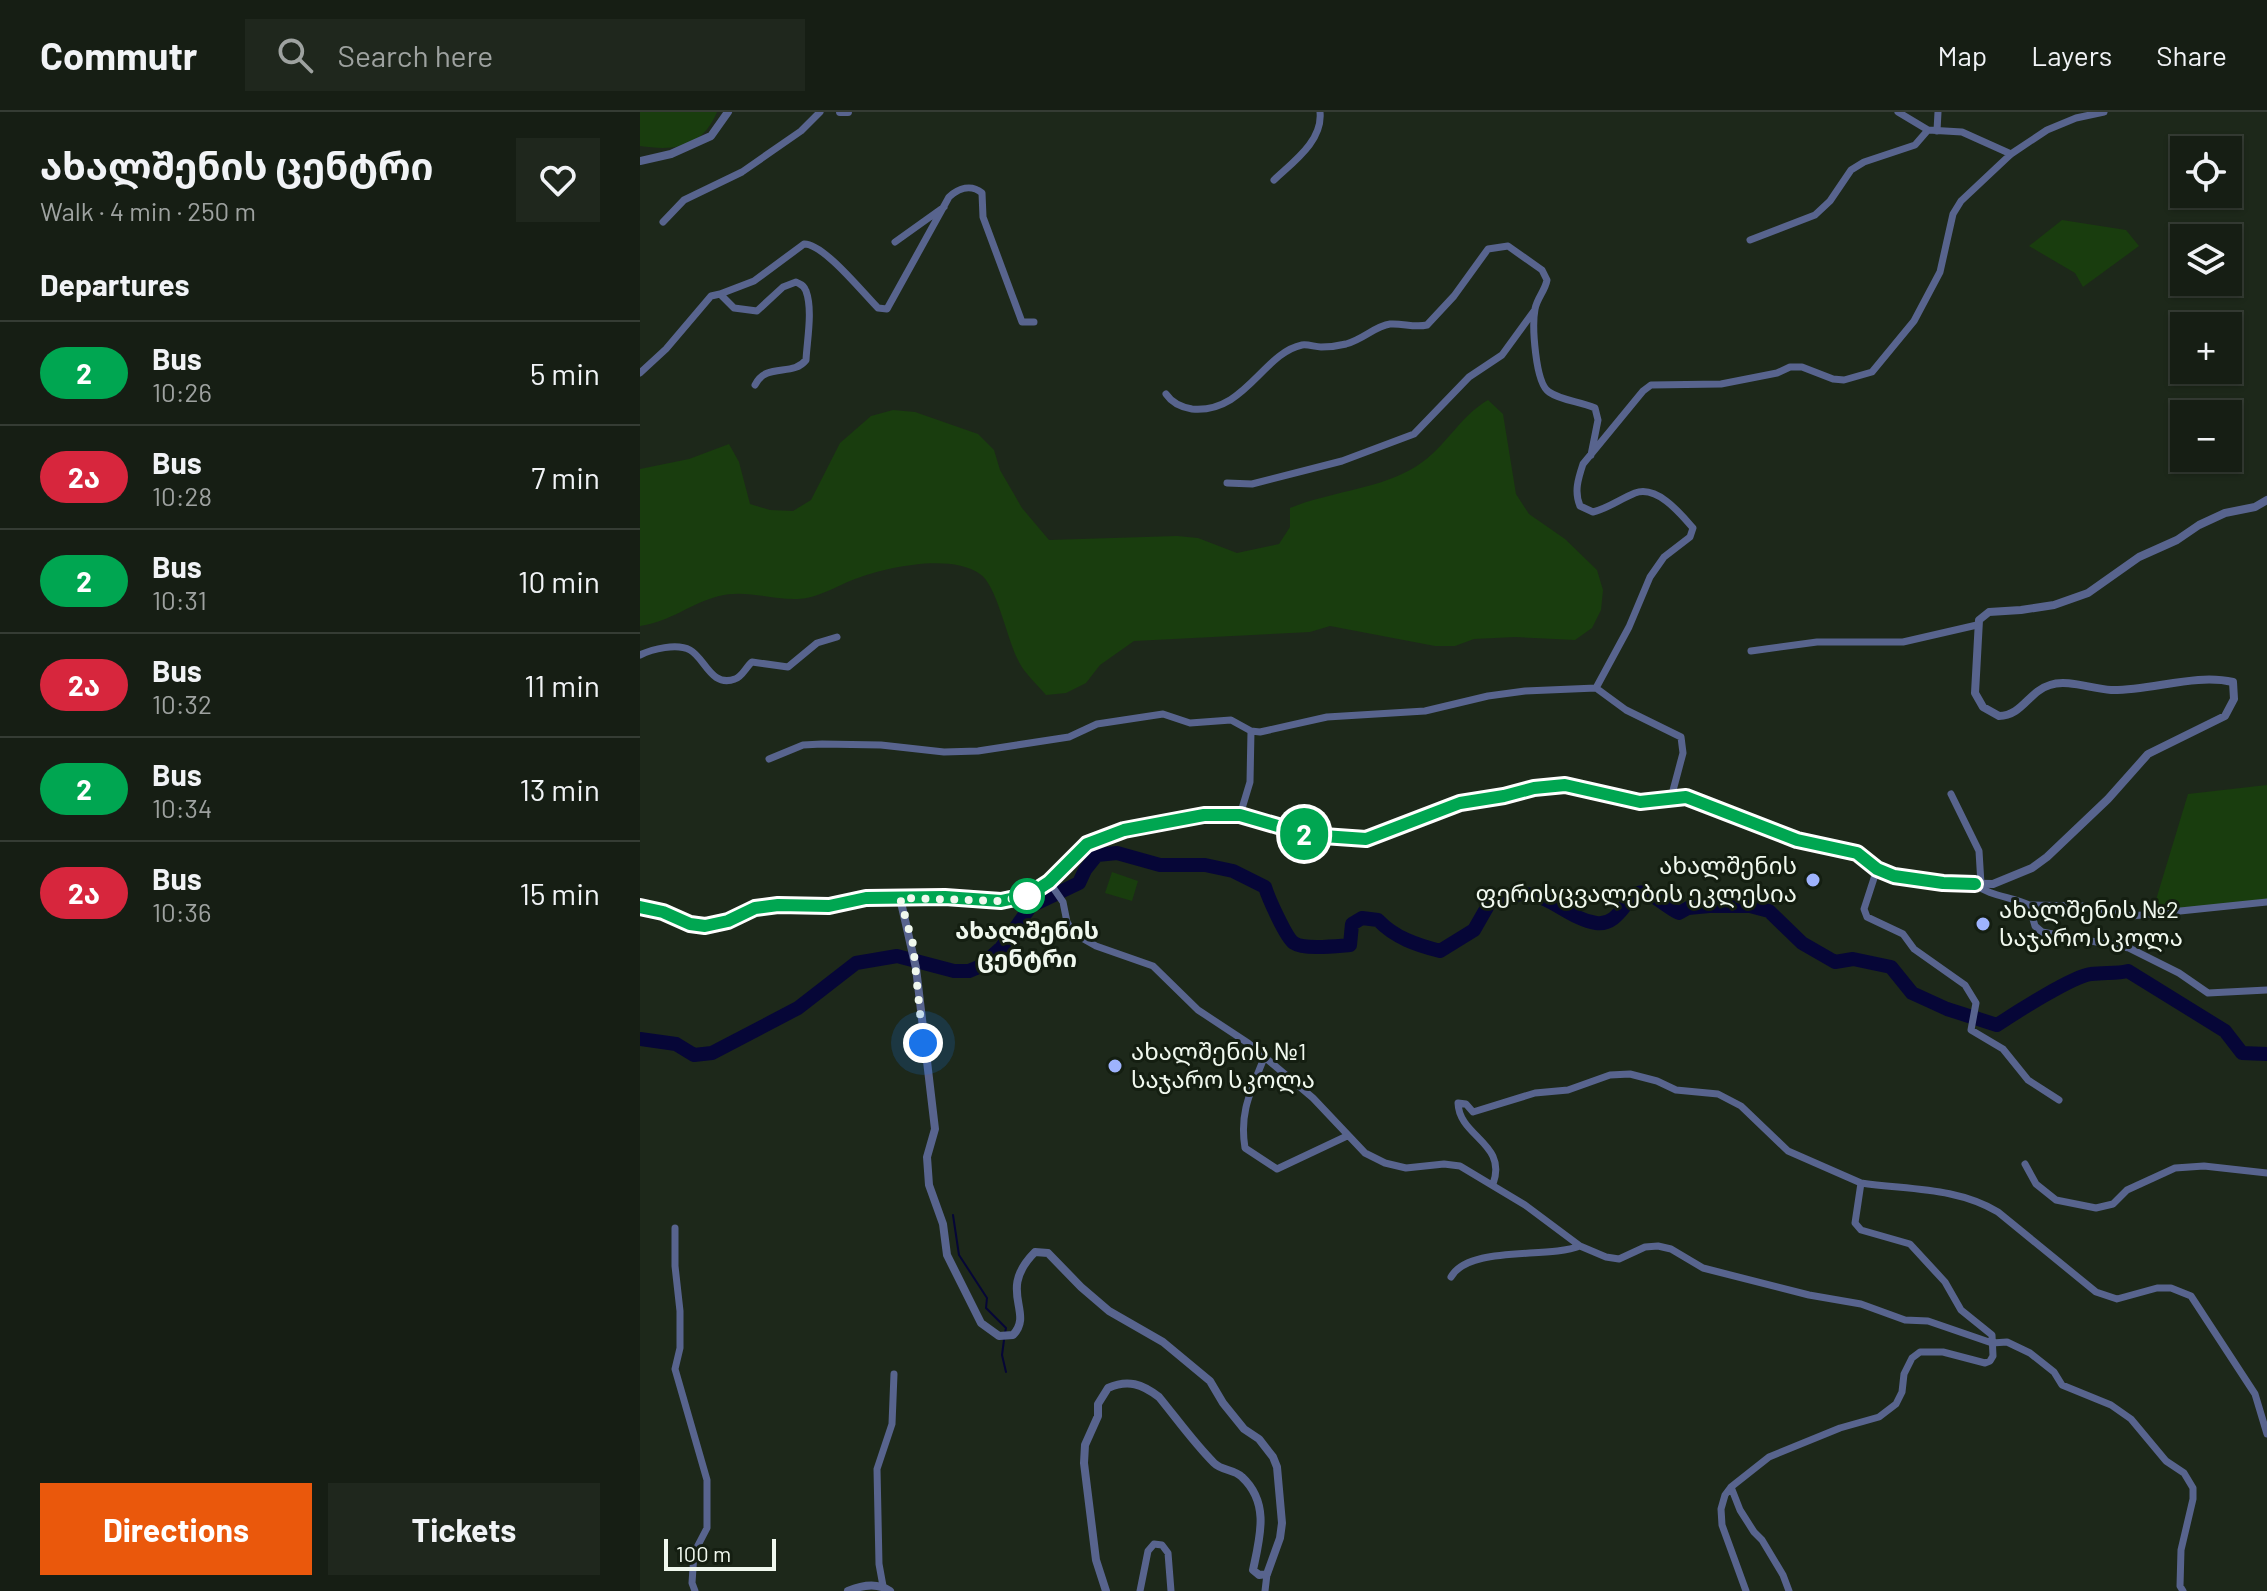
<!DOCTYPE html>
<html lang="en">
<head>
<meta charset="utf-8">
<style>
	:root { --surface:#161e14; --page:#1f271d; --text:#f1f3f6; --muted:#9ea2a0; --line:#353c34; --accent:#ea580c }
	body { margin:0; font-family:Barlow,"Noto Sans Georgian",sans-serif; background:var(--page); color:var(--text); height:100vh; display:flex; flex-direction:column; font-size:30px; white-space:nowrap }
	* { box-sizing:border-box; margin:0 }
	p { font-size:26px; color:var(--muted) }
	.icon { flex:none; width:44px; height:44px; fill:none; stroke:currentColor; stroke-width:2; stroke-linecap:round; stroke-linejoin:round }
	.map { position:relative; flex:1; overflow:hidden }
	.panel { display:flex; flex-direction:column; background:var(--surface); width:640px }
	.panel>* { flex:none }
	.badge { padding:0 16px; border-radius:26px; font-size:28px; line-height:52px }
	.controls { position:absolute; left:1530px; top:24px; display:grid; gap:16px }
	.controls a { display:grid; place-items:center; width:72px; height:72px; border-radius:0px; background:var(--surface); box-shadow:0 2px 6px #0004,0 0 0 2px var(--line); font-size:40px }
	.scale { position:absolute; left:24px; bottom:20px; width:112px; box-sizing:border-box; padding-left:8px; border:4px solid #f0f8ee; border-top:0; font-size:22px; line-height:28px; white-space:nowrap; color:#f0f8ee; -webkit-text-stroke:6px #141e11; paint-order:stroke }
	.you { position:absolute; width:40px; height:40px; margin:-20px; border:6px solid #fff; border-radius:50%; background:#1a73e8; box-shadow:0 0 0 12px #1a73e833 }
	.map>.badge { position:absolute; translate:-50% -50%; box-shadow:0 0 0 4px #fff }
	h2 { padding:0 40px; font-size:30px; line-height:72px }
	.round { display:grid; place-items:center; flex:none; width:84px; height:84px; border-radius:0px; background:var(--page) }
	.overview { display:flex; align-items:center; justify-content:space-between; height:136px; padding:0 40px }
	h1 { font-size:38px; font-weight:700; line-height:60px }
	.action { display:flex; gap:16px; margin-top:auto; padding:16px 40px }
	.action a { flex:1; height:92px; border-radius:0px; background:var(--accent); color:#fff; font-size:32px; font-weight:700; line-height:92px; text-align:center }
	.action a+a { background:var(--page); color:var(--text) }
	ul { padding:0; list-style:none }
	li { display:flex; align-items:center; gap:24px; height:104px; padding:0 40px; border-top:2px solid var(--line) }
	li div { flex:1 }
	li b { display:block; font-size:30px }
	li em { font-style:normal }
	li .badge { min-width:88px; font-weight:700; text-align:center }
	header { display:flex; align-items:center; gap:48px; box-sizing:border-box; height:112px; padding:0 40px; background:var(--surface); border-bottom:2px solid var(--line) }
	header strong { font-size:38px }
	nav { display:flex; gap:44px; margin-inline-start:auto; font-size:28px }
	.search { width:560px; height:72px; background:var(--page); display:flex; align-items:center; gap:20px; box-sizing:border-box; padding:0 28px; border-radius:0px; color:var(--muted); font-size:30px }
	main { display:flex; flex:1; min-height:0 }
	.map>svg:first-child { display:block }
	.green { fill:#193d0e }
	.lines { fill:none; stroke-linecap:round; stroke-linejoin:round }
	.stream { stroke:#060637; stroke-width:2 }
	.river { stroke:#060637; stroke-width:14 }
	.minor { stroke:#58648e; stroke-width:7 }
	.tertiary { stroke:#58648e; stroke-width:8 }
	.line-casing { stroke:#fff; stroke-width:18 }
	.line { stroke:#00a651; stroke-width:12 }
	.walk { stroke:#f0f8ee; stroke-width:8; stroke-dasharray:0 14.4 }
	.poi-dot { fill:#9eb3fd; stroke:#141e11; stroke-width:3 }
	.stop-dot { fill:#fff; stroke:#00a651; stroke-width:4 }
	.labels { text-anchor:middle; stroke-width:6; stroke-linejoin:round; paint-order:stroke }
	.poi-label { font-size:24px; fill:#f0f8ee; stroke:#141e11; text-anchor:start }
	.stop-label { font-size:24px; font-weight:bold; fill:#f0f8ee; stroke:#141e11 }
</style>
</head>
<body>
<header>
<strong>Commutr</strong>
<div class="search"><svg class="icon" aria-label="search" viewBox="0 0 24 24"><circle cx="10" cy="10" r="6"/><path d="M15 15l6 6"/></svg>Search here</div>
<nav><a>Map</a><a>Layers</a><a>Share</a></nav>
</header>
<main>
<section class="panel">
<div class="overview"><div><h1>ახალშენის ცენტრი</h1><p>Walk · 4 min · 250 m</p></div><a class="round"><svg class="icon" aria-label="heart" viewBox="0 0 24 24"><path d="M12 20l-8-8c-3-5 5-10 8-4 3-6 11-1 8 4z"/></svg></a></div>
<h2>Departures</h2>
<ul>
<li><span class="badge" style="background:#00a651;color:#fff">2</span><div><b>Bus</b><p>10:26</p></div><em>5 min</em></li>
<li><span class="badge" style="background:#d7263d;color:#fff">2ა</span><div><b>Bus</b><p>10:28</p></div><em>7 min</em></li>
<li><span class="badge" style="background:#00a651;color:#fff">2</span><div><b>Bus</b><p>10:31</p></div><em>10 min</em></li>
<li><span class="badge" style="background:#d7263d;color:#fff">2ა</span><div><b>Bus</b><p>10:32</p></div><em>11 min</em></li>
<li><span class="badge" style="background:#00a651;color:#fff">2</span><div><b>Bus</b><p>10:34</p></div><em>13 min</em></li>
<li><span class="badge" style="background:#d7263d;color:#fff">2ა</span><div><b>Bus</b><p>10:36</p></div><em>15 min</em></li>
</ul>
<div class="action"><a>Directions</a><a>Tickets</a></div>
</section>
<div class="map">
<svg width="1627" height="1479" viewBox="0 0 1627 1479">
	<rect width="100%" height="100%" fill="#1d281a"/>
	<path class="green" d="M0 0H77C62 36 35 39 0 34Z
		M1422 108 1486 118 1499 134 1443 175 1435 161 1389 134Z
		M848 288 863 302 876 382 889 402 925 427 957 458 963 478 961 498 952 516 935 528 875 525 834 527 815 534H795L690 514 670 520 494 529 460 553 446 571 426 581 406 583C397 572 385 562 379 550 367 528 357 473 340 462 311 441 246 455 215 467 196 474 179 486 158 487 132 488 105 477 79 484 51 491 30 510 0 514V357L49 347 89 332 99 350 110 392 130 398 153 399 171 388 200 331 231 304 253 298 275 300 338 322 354 338 360 358 382 396 409 428 537 424 558 426 597 441 639 432 650 415V396C689 380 733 378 770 358 804 340 817 306 848 288Z
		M1627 673V787L1531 798 1515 791 1548 682Z
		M472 760 498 769 492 789 465 781Z"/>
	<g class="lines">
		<path class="stream" d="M313 1103 319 1143 347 1186 346 1196 366 1216 365 1221
			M364 1228 362 1243 366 1260"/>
		<path class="river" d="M0 927 36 932 54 943 72 941 158 896 216 851 257 844 314 859H329L341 854 361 836 391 794 439 771 445 758 457 743 477 741 520 753H565L593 759 625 775C628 785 646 826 654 831 664 838 697 834 710 833L712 812 722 806 738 808C755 826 777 833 800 839L834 818 850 790C860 788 871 783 881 782 909 781 929 807 956 811 982 815 988 775 1006 781 1017 785 1028 796 1039 801L1048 796 1069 794H1110L1129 799 1162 831 1195 850 1213 847 1251 855 1272 881 1307 897 1357 913C1375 901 1433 864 1451 862 1464 860 1476 862 1488 859L1585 919 1602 941 1627 942"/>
		<path class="minor" d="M1258 0 1288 18 1322 20 1371 42
			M1297 19 1298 0
			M634 68C653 50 683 29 680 0
			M23 110 44 88 102 60 161 19 180 0
			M1110 128 1175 103 1190 89 1211 58 1224 50 1275 33 1288 18
			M255 130 304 95
			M80 182 114 169 164 132C183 131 223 181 238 196L247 197 309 85C319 76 331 72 342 81L343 105 382 210H394
			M0 261 26 237 71 184 80 182 94 196 117 199 143 175 156 170C161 173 164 173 166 179 173 198 167 228 166 248 153 265 126 250 115 273
			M526 282C532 291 540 295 552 297 605 302 623 241 662 233 668 232 675 235 681 235 689 235 698 234 706 232 724 227 735 214 750 212 763 211 774 216 787 213L814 184 848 137 868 134 902 158 907 168C905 179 897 186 895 197 892 213 895 271 909 280 922 289 940 289 955 296L958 308 951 343
			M587 371 612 372 702 349 774 322 829 265 862 243 894 199
			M1111 539 1177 530H1263L1337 513
			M0 543C12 537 37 531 50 538 65 546 71 576 95 567 102 565 106 555 112 550L148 555 177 531 197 525
			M956 576 989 515 1010 465 1024 445 1050 425 1053 416C1040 401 1017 373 995 381 980 387 969 396 953 400L940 394C934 380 938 367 943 352L1003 279 1011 273 1081 272 1137 261 1150 255H1162L1193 267 1204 268 1232 260 1274 209 1300 160 1313 102 1321 89 1371 42 1407 18 1436 6 1464 0
			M129 647 163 633 182 632 241 633 304 640 338 639 429 625 457 612 523 602 550 611 591 608 611 619 620 620 687 605 785 599 848 584 885 579 956 576 986 598 1041 625 1043 641 1031 686
			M1311 682 1339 739 1341 772
			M600 703 610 670 611 619
			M1237 757 1224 797 1227 805 1263 822 1274 837 1325 873 1336 891 1331 918 1363 937 1388 968 1419 988
			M1335 772C1351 785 1371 784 1389 793L1395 814 1402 820 1489 836 1539 861 1568 881 1627 878
			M412 774 423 790 427 810 433 821 456 834 513 854 558 898 608 931 673 986 725 1041 745 1051 766 1056 804 1052 820 1054 885 1093 940 1134 966 1145 979 1147 1005 1135 1018 1134 1031 1137 1063 1156 1169 1183 1221 1192 1265 1208 1288 1209 1352 1231 1367 1230 1390 1241 1414 1260 1422 1273 1471 1293 1491 1307 1526 1349 1544 1361 1553 1376V1387L1541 1438 1540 1474 1543 1479
			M1389 793 1442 794 1492 804 1627 790
			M624 946C611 979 599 1000 605 1036L637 1057 707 1024
			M1385 1052 1396 1072 1416 1088 1456 1096 1473 1092 1487 1078 1535 1056 1564 1054 1627 1061
			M853 1072C868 1031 819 1025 818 991L826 992 833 1000 895 981 928 978 970 963 990 962 1017 969 1036 978 1078 982 1101 994 1148 1039 1221 1071
			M35 1116V1154L40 1199V1236L35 1257 67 1368V1416L54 1441 52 1471 55 1479
			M811 1165C829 1133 907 1147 940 1134
			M1091 1375 1100 1398 1114 1420 1122 1428 1143 1463 1149 1479
			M243 1474 239 1452 237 1357 252 1312 254 1262
			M500 1479 508 1439 514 1432 522 1433 528 1441 531 1479
			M625 1479 627 1462
			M1106 1479 1082 1413 1081 1397 1085 1383 1091 1375 1129 1345 1200 1316 1239 1305 1256 1292 1262 1280 1264 1262 1272 1246 1280 1240H1303L1345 1251 1350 1249 1353 1244 1352 1223 1321 1198 1305 1170 1270 1132 1221 1118 1215 1111 1221 1071C1269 1078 1316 1075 1358 1100L1456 1180 1477 1187 1517 1176H1531L1551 1184 1615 1282 1627 1322"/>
		<path class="tertiary" d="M200 0H208
			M0 49 31 42 71 24 88 0
			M260 786 276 856 295 1017 287 1045 289 1073 303 1112 307 1143 341 1211 359 1224 373 1223C395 1200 356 1179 395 1140L408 1141 441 1175 469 1199 523 1230 570 1269 583 1291 604 1317 619 1327 633 1345 637 1355 642 1411 640 1426 627 1462 619 1463 613 1458C620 1425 630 1391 602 1365 594 1357 582 1359 574 1351 554 1331 537 1307 519 1285 502 1272 488 1267 468 1276L458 1292V1304L445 1333 444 1351 456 1448 466 1479
			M0 795 23 800 50 812 65 814 88 809 115 796 138 793 189 794 226 786 305 785 361 789 389 783 409 770 447 732 484 718 564 703H600L669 723 726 727 820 691 864 684 894 676 925 673 1000 690 1046 685 1157 728 1217 741 1237 757 1254 764 1303 771 1353 772 1392 756 1407 745 1468 687 1508 642 1585 604 1594 587 1593 570C1555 561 1511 579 1471 578 1452 577 1427 567 1410 573 1389 579 1382 604 1359 604L1343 595 1335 581 1339 508 1349 500 1381 498 1414 493 1448 481 1499 445 1537 428 1559 413 1585 401 1615 395 1627 388
			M208 1479C222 1473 237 1470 250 1479"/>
	</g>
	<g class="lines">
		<g class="line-casing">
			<path id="line" d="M0 795 23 800 50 812 65 814 88 809 115 796 138 793 189 794 226 786 305 785 361 789 389 783 409 770 447 732 484 718 564 703H600L669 723 726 727 820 691 864 684 894 676 925 673 1000 690 1046 685 1157 728 1217 741 1237 757 1254 764 1303 771 1335 772"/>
		</g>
		<use href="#line" class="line"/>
		<path class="walk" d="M283 931 273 832 260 786 361 789 389 783 387 784"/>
	</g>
	<g class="poi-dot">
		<circle cx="1173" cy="768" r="8"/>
		<circle cx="1343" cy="812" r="8"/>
		<circle cx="475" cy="954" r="8"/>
	</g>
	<circle class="stop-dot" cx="387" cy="784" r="16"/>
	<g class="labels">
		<g class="poi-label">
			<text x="1157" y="762" text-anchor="end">ახალშენის<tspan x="1157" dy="28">ფერისცვალების ეკლესია</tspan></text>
			<text x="1359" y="806">ახალშენის №2<tspan x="1359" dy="28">საჯარო სკოლა</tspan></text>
			<text x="491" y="948">ახალშენის №1<tspan x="491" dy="28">საჯარო სკოლა</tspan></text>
		</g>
		<g class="stop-label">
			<text x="387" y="827">ახალშენის<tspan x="387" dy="28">ცენტრი</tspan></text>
		</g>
	</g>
</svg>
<div class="controls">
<a><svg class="icon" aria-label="locate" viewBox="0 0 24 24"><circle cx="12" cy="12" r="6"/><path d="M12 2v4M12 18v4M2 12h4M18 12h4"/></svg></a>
<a><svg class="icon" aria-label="layers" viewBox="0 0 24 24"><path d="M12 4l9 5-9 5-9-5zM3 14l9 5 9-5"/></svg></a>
<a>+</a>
<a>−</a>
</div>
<div class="scale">100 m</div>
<div class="you" style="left:283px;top:931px"></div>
<b class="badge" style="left:664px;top:722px;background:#00a651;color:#fff">2</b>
</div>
</main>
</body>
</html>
